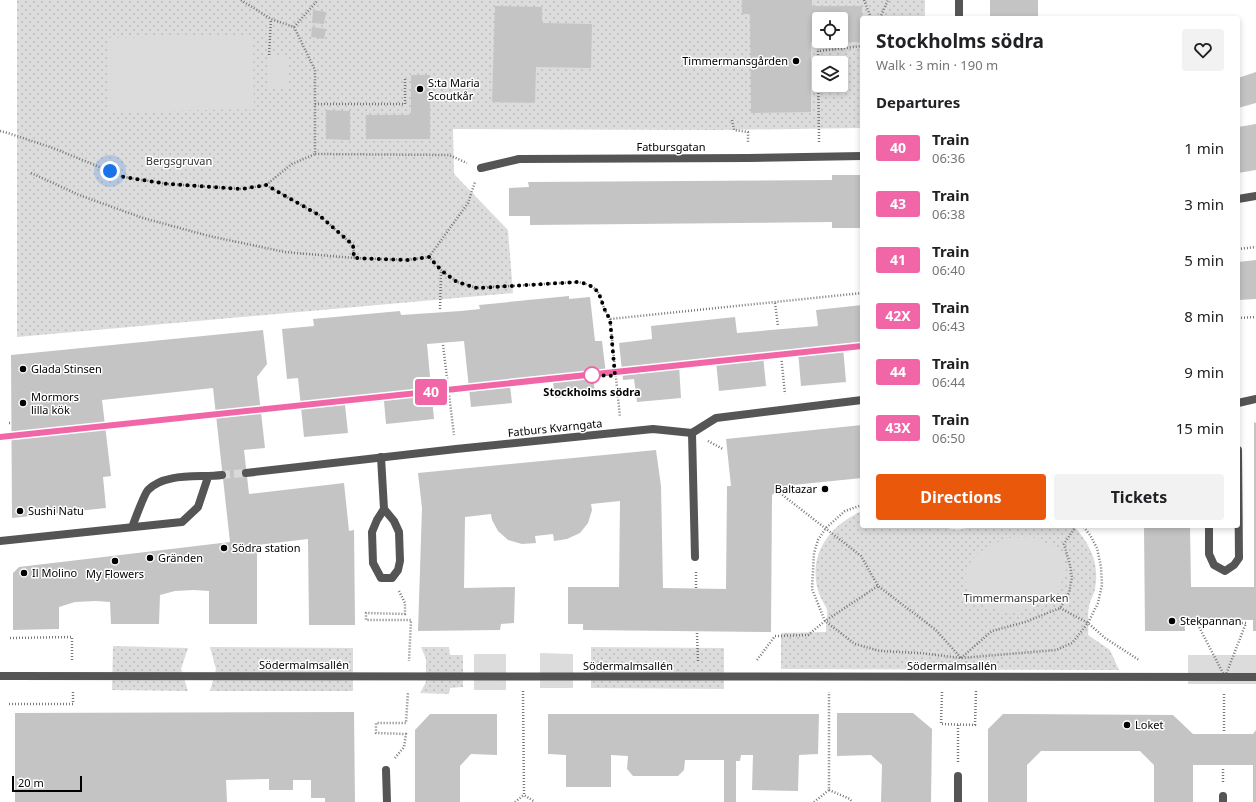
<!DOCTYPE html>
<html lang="en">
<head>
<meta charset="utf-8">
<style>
	:root { --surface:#fff; --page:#f2f2f2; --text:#202124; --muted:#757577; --accent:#ea580c }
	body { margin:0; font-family:"Noto Sans",sans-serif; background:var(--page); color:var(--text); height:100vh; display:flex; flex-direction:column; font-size:15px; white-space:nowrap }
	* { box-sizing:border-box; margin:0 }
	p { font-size:13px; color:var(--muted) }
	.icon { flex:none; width:22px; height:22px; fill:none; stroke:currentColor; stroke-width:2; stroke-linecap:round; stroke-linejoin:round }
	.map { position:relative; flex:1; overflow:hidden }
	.panel { position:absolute; left:860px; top:16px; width:380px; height:512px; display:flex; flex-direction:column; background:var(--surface); border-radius:4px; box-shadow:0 2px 6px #0003 }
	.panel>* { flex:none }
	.badge { padding:0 8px; border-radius:3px; font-size:14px; line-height:26px }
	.buttons { position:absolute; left:812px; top:12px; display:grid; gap:8px }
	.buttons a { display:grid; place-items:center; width:36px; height:36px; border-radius:4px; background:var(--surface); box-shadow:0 2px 6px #0003; font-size:20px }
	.scale { position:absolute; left:12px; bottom:10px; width:70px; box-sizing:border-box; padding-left:4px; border:2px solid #000; border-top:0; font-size:11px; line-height:14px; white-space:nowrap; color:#000; -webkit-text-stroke:3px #fff; paint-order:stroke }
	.you { position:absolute; width:20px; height:20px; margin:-10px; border:3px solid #fff; border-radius:50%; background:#1a73e8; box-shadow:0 0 0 6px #1a73e833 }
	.map>.badge { position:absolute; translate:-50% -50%; box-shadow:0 0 0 2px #fff }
	h2 { padding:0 16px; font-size:15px; line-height:36px }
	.round { display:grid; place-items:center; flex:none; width:42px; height:42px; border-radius:4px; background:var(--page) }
	.overview { display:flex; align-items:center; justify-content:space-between; height:68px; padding:0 16px }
	h1 { font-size:19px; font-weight:700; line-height:30px }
	.action { display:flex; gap:8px; margin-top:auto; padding:8px 16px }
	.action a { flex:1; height:46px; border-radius:4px; background:var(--accent); color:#fff; font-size:16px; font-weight:700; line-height:46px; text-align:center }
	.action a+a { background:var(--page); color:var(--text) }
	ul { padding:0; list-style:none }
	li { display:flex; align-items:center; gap:12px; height:56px; padding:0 16px }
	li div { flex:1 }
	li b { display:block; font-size:15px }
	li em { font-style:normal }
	li .badge { min-width:44px; font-weight:700; text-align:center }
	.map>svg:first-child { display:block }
	.grass { fill:url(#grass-dots); fill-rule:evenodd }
	.garden { fill:#dcdcdc }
	.building { fill:#c4c4c4 }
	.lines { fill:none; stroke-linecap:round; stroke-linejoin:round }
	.street-tunnel { stroke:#d9d9d9; stroke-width:8; stroke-dasharray:8 4; stroke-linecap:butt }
	.path { stroke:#777; stroke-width:2.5; stroke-dasharray:1 2; stroke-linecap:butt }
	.lane { stroke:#555; stroke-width:8 }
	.street { stroke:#555; stroke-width:8 }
	.line-casing { stroke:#fff; stroke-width:9 }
	.line { stroke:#f166a7; stroke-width:6 }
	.walk { stroke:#000; stroke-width:4; stroke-dasharray:0 7.2 }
	.poi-dot { fill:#000; stroke:#fff; stroke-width:1.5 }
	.stop-dot { fill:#fff; stroke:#f166a7; stroke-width:2 }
	.labels { text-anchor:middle; stroke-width:3; stroke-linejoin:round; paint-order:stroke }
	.poi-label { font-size:11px; fill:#000; stroke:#fff; text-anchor:start }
	.street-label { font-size:11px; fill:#000; stroke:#fff }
	.park-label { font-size:11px; fill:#333; stroke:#fff }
	.stop-label { font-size:11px; font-weight:bold; fill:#000; stroke:#fff }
</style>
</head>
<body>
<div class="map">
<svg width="1256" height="802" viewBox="0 0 1256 802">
	<defs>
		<pattern id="grass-dots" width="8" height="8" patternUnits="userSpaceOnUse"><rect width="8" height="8" fill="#dcdcdc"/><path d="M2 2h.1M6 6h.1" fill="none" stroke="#bbb" stroke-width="1.8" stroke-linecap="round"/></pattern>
	</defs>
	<rect width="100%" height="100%" fill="#fff"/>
	<path class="grass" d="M17 0H925V18H862V128L718 130 453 129 454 174 508 230 513 293 17 337ZM819 19H841V41H819ZM819 63H841V85H819Z
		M862 511V526H943C952 531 963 530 972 526H1074C1090 544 1100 564 1095 589 1094 595 1090 600 1089 607 1087 616 1089 626 1088 635L1110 650 1119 670 781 669V633L826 632C826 625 828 617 827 610 826 606 822 601 820 596 818 592 817 586 816 581 812 548 833 524 862 511Z
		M113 646 188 648 181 669 188 691 112 690Z
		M210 647 353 648V691H210L216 669Z
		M421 647H449L450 655H463V687L450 688 449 694 420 693 426 682V659Z
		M591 647 724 648V689L591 688Z"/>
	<path class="garden" d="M253 35 254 109 109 112 108 38Z
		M269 55H287L288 87H269Z
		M1010 538C1018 538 1027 537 1035 538 1040 539 1047 543 1051 546 1089 570 1046 607 1017 611 1007 613 997 610 987 607 964 599 958 574 975 556 985 547 997 542 1010 538Z
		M540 653 573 654V688H540Z
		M474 654H506V690H474Z
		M1188 655H1256V684H1188Z"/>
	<path class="building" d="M742 0H812V6H862V42H841V19H819V42H811V112L751 113 750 14H742Z
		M990 0H1038V18H990Z
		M495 6 542 7V23L592 24 591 68 536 67 535 103 492 102Z
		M313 10 326 12 324 24 312 23Z
		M312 27 326 29 324 39 311 37Z
		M1256 72V103L1238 108V78Z
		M411 75H430V139H366V115H411Z
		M326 110 350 111V140L326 139Z
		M1256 124V170L1238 173V127Z
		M832 175H862V228H832V222L530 225V216H509V188L529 187 528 182 832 180Z
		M1256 260V299L1238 300V262Z
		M569 296V299L590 297 595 341H602L606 374 593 375 595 394 555 398 553 382 510 386 512 403 471 407 464 341 427 344 434 419 386 424 384 401 345 405 348 433 304 437 298 378 287 379 282 329 314 326 313 319 400 311 401 315 461 311 480 309 479 305Z
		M862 305V345L843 347 846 382 801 386 798 351 763 355 766 386 719 391 716 361 679 365 681 398 637 402 634 379 623 380 619 343 652 339 651 326 735 317 737 333 818 326 816 310Z
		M263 330 267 364 257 377 265 448 244 450 249 494 344 483 349 531 354 530 355 625H309L308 539 257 545V624H209V591L194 590 175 591 160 595 159 624H111L110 602 96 601 75 602 59 607V629L13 630V573L19 567 230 542 213 388 102 400 111 476 103 477 106 508 12 518 11 355Z
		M1254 422 1256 423V631H1253V620L1184 619 1185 631H1145L1144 526H1190L1191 587H1254Z
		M862 425V478L783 486 772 495 771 632 583 630V624H568V587H619L620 501 591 504 592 510 588 523 580 533 567 539 554 541 553 534 535 536 536 543 522 544 508 540 498 531 492 520 491 514 465 517 464 588 515 587 514 623 501 624 500 630 418 631 422 508 418 473 656 450 661 486 663 588 726 589 727 486H731L726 439Z
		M354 712 355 802H325V798H311V780H293V790H269V779L226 780 227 802H15V713Z
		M837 713H913L932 729 931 802H881L882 765 871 755 837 756Z
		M430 714H497V755L471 754 460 766V802H415V730Z
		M548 714H819L818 754 799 755 798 791 752 790 753 755H741L740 761H736V802H724V760H685L684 770 678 776H633L627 769 628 756 611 755V787H566V755L548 754Z
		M1003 714 1173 715 1193 734H1253L1256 730V802H1253V765H1193V802H1154V765L1140 751H1041L1027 765V802H988V729Z"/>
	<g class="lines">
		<path class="street-tunnel" d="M222 475 246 473"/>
		<path class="path" d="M241 0 271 19 294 27 315 70V154L449 155 467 163
			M864 0 871 18
			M880 18 888 0
			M294 27 318 0
			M269 55 271 19
			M315 104H405V79
			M732 120 734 130 748 132V142
			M0 131 8 133 53 148 124 177 168 184 242 189 266 185 319 215 353 245 354 258
			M819 142 818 51 862 46
			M31 173 79 195 143 218 209 236 285 252 354 258 407 260 429 257 442 271 457 282 477 288 578 282C606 287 597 301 610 319L862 293
			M266 185 292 164 315 154
			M1238 249 1256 247
			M429 257 468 203 475 182
			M775 303 778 326
			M440 309 441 271
			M1238 318 1256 317
			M610 319 620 417
			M443 345 454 435
			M781 355 785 394
			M9 423H11
			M708 441 723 449
			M780 493 861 556 878 586 936 630 961 658
			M862 505 845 511 826 528 818 540 814 553 812 589 825 621 855 644 880 651 920 653 961 658 1056 650 1072 643 1088 623 1098 603 1102 585 1101 567 1097 548 1090 535 1083 526
			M696 572V588
			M399 591 405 603V614L366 613V620H411L409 661
			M1060 608 1088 623 1105 638 1139 660
			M1197 623H1246L1225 677Z
			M697 633 698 662
			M10 638 72 637V661
			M961 658 992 631 1025 622 1060 608 1069 593 1072 577 1070 565 1064 544 1076 526
			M757 660 775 636 808 635 825 621 878 586
			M523 691 524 795 535 802
			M942 692 941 724 975 725 976 691
			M9 704H73V692
			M1224 731V692
			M395 758 404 747 406 734 376 733V723H406L408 692
			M958 762V725
			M1223 782V767
			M829 790 850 799 852 802
			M515 802 524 795
			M814 802 829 790V692"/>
		<path class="lane" d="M692 433 695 557
			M381 457 384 509 394 521 399 532 400 561 398 570 392 578H381L373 563 372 532 377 520 384 509
			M1209 526V554L1214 565 1225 571 1234 565 1239 558 1238 450
			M1223 796V802"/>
		<path class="street" d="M959 0V18
			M481 168 519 159 748 158 862 156
			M1238 199 1256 196
			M1238 403 1256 399
			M246 473 456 449 653 429 692 433 716 418 862 400
			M132 527C135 520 144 494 148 490 165 472 200 478 222 475
			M0 541 182 522 198 507 208 477
			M0 676 1256 677
			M386 770 387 802
			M958 776V802"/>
	</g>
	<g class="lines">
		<g class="line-casing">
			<path id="line" d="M0 437 862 346"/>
		</g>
		<use href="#line" class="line"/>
		<path class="walk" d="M110 171 124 177 168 184 242 189 266 185 319 215 353 245 354 258 407 260 429 257 442 271 457 282 477 288 578 282C606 287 597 301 610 319L615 376 592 375"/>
	</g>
	<g class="poi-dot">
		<circle cx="796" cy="61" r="4"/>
		<circle cx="420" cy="89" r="4"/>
		<circle cx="23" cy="369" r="4"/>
		<circle cx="23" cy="403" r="4"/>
		<circle cx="825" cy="489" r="4"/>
		<circle cx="20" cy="511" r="4"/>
		<circle cx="224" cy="548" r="4"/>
		<circle cx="150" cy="558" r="4"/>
		<circle cx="115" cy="561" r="4"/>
		<circle cx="24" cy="573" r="4"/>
		<circle cx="1172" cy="621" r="4"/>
		<circle cx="1127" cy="725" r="4"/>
	</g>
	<circle class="stop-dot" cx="592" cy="375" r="8"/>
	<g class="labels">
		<g class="poi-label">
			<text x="788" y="65" text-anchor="end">Timmermansgården</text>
			<text x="428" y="87">S:ta Maria<tspan x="428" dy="13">Scoutkår</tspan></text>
			<text x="31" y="373">Glada Stinsen</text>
			<text x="31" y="401">Mormors<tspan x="31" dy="13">lilla kök</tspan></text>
			<text x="817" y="493" text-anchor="end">Baltazar</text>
			<text x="28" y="515">Sushi Natu</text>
			<text x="232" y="552">Södra station</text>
			<text x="158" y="562">Gränden</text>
			<text x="32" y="577">Il Molino</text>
			<text x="115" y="578" text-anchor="middle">My Flowers</text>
			<text x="1180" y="625">Stekpannan</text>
			<text x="1135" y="729">Loket</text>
		</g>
		<g class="street-label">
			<text x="671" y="151">Fatbursgatan</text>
			<text transform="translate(555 428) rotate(-6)" y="4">Fatburs Kvarngata</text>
			<text x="304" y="669">Södermalmsallén</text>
			<text x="628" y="670">Södermalmsallén</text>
			<text x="952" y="670">Södermalmsallén</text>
		</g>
		<g class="park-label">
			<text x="179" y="165">Bergsgruvan</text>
			<text x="1016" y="602">Timmermansparken</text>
		</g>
		<g class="stop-label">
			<text x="592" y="396">Stockholms södra</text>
		</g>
	</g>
</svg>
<div class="buttons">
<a><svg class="icon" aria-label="locate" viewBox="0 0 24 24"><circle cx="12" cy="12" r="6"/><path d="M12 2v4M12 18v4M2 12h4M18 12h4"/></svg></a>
<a><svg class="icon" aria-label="layers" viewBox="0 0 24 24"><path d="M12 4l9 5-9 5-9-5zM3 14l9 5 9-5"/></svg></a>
</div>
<div class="scale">20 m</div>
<div class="you" style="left:110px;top:171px"></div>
<b class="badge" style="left:431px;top:392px;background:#f166a7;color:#fff">40</b>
<section class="panel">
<div class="overview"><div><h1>Stockholms södra</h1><p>Walk · 3 min · 190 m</p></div><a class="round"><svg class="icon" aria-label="heart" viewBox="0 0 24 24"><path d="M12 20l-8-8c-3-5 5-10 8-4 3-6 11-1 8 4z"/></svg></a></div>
<h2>Departures</h2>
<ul>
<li><span class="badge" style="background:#f166a7;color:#fff">40</span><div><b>Train</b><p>06:36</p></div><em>1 min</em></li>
<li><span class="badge" style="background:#f166a7;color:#fff">43</span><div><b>Train</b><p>06:38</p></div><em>3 min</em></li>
<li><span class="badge" style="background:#f166a7;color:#fff">41</span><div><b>Train</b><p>06:40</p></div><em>5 min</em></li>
<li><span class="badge" style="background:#f166a7;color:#fff">42X</span><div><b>Train</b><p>06:43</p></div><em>8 min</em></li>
<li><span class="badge" style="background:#f166a7;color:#fff">44</span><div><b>Train</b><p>06:44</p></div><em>9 min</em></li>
<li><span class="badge" style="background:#f166a7;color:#fff">43X</span><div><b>Train</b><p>06:50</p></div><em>15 min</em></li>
</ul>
<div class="action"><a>Directions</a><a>Tickets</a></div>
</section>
</div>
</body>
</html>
